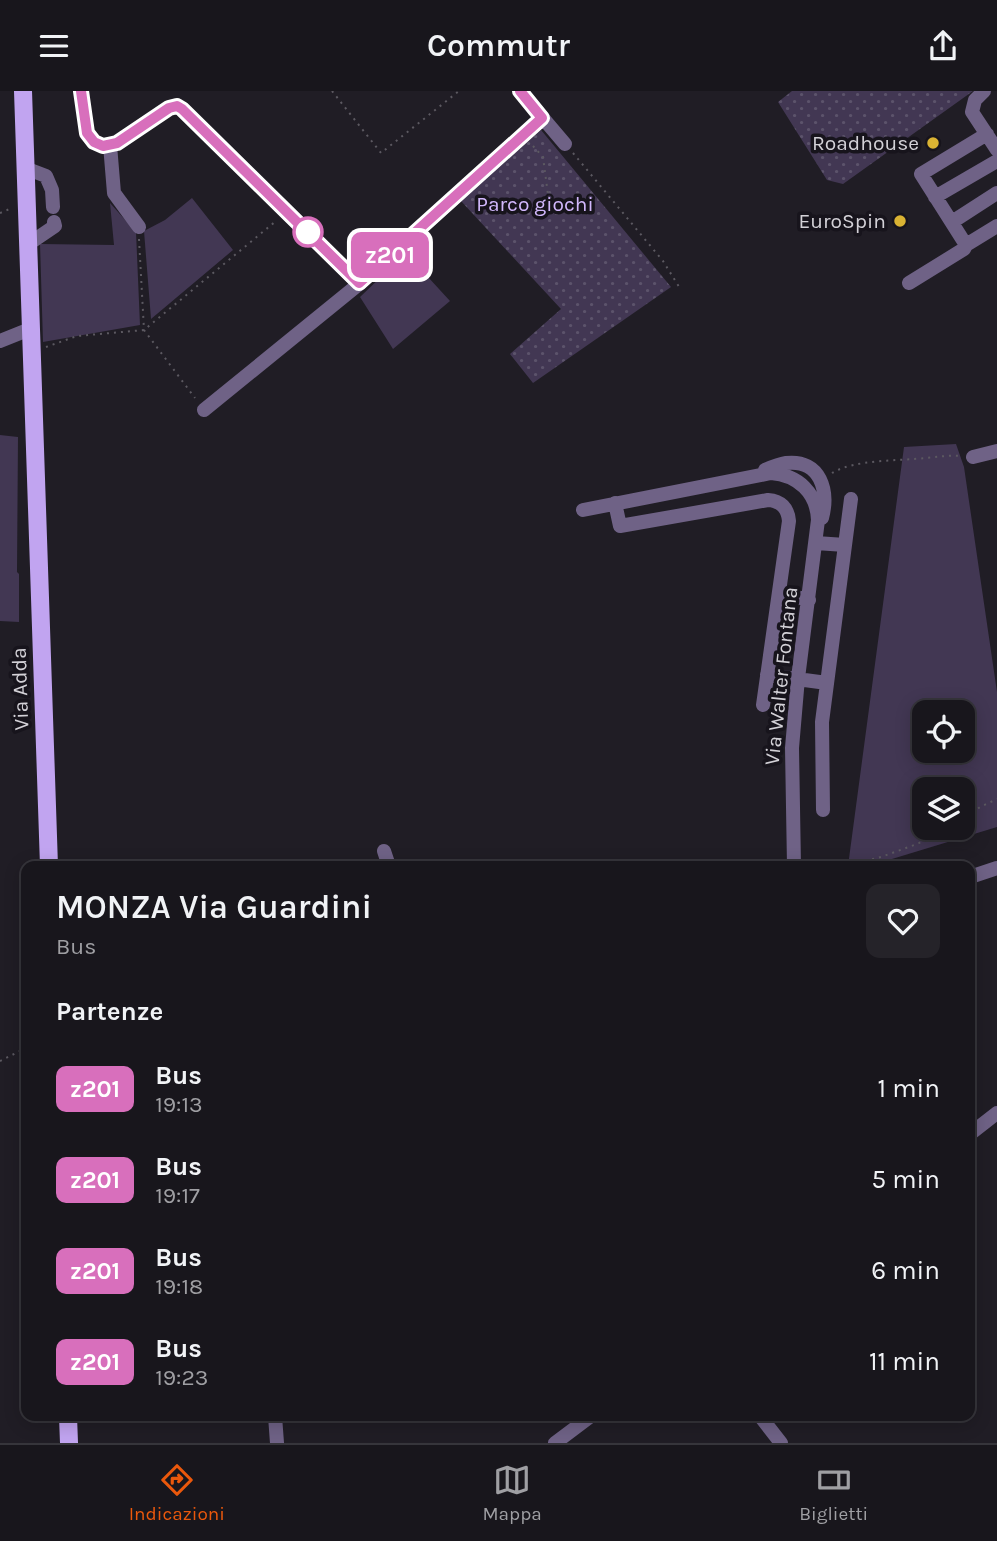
<!DOCTYPE html>
<html lang="it">
<head>
<meta charset="utf-8">
<style>
	:root { --surface:#18161c; --page:#252329; --text:#f1f3f6; --muted:#9f9fa3; --line:#36353b; --accent:#ea580c }
	body { margin:0; font-family:Karla,sans-serif; background:var(--page); color:var(--text); height:100vh; display:flex; flex-direction:column; font-size:26px; white-space:nowrap }
	* { box-sizing:border-box; margin:0 }
	p { font-size:23px; color:var(--muted) }
	.icon { flex:none; width:38px; height:38px; fill:none; stroke:currentColor; stroke-width:2; stroke-linecap:round; stroke-linejoin:round }
	.map { position:relative; flex:1; overflow:hidden }
	.details { position:absolute; left:21px; top:770px; width:954px; height:560px; display:flex; flex-direction:column; background:var(--surface); border-radius:14px; box-shadow:0 4px 18px #0003,0 0 0 2px var(--line) }
	.details>* { flex:none }
	.badge { padding:0 14px; border-radius:10px; font-size:24px; line-height:46px }
	.controls { position:absolute; left:912px; top:609px; display:grid; gap:14px }
	.controls a { display:grid; place-items:center; width:63px; height:63px; border-radius:14px; background:var(--surface); box-shadow:0 4px 18px #0003,0 0 0 2px var(--line); font-size:35px }
	.map>.badge { position:absolute; translate:-50% -50%; box-shadow:0 0 0 4px #fff }
	h2 { padding:0 35px; font-size:26px; line-height:63px }
	.round { display:grid; place-items:center; flex:none; width:74px; height:74px; border-radius:14px; background:var(--page) }
	.overview { display:flex; align-items:center; justify-content:space-between; height:119px; padding:0 35px }
	h1 { font-size:33px; font-weight:600; line-height:52px }
	ul { padding:0; list-style:none }
	li { display:flex; align-items:center; gap:21px; height:91px; padding:0 35px }
	li div { flex:1 }
	li b { display:block; font-size:26px }
	li em { font-style:normal }
	li .badge { min-width:77px; font-weight:700; text-align:center }
	header { display:flex; justify-content:space-between; align-items:center; height:91px; padding:0 35px; background:var(--surface); font-size:32px; font-weight:600 }
	.tabs { display:flex; justify-content:space-around; align-items:center; height:98px; border-top:2px solid var(--line); background:var(--surface); font-size:19px; color:var(--muted) }
	.tabs a { display:grid; justify-items:center; gap:4px }
	.tabs .current { color:var(--accent) }
	.map>svg:first-child { display:block }
	.grass { fill:#423753; fill-rule:evenodd }
	.park { fill:url(#park-dots) }
	.lines { fill:none; stroke-linecap:round; stroke-linejoin:round }
	.path { stroke:#5c5961; stroke-width:2; stroke-dasharray:2 5; stroke-linecap:butt }
	.minor { stroke:#6f6286; stroke-width:14 }
	.major { stroke:#c1a4f0; stroke-width:18 }
	.line-casing { stroke:#fff; stroke-width:16 }
	.line { stroke:#d86fbc; stroke-width:10 }
	.poi-dot { fill:#dab333; stroke:#17141c; stroke-width:2.5 }
	.stop-dot { fill:#fff; stroke:#d86fbc; stroke-width:3.5 }
	.labels { text-anchor:middle; stroke-width:7; stroke-linejoin:round; paint-order:stroke }
	.poi-label { font-size:21px; fill:#d3d1d7; stroke:#17141c; text-anchor:end }
	.park-label { font-size:21px; fill:#d2b8fd; stroke:#17141c }
	.street-label { font-size:21px; fill:#d3d1d7; stroke:#17141c }
</style>
</head>
<body>
<header><svg class="icon" aria-label="menu" viewBox="0 0 24 24"><path d="M4 6h16M4 12h16M4 18h16"/></svg>Commutr<svg class="icon" aria-label="share" viewBox="0 0 24 24"><path d="M12 15V3M7 8l5-5 5 5M5 13v7h14v-7"/></svg></header>
<div class="map">
<svg width="997" height="1352" viewBox="0 0 997 1352">
	<defs>
		<pattern id="park-dots" width="8" height="8" patternUnits="userSpaceOnUse" patternTransform="scale(1.75)"><rect width="8" height="8" fill="#423753"/><path d="M2 2h.1M6 6h.1" fill="none" stroke="#5c536b" stroke-width="1.8" stroke-linecap="round"/></pattern>
	</defs>
	<rect width="100%" height="100%" fill="#201d25"/>
	<path class="grass" d="M192 107 233 159 151 228 144 140 165 129Z
		M110 112 136 141 140 234 43 251 40 153 114 154Z
		M406 162 450 210 393 258 360 206Z
		M0 344 18 346 17 481 19 483V531L0 530Z
		M956 353 964 376 997 601V736L869 775H848L904 356ZM924 621H962V660H924ZM924 698H962V737H924Z"/>
	<path class="park" d="M792 0H973L843 93 827 89 778 11Z
		M541 39 671 196 533 292 510 263 561 218 461 110Z"/>
	<g class="lines">
		<path class="path" d="M332 0 381 62 459 0
			M533 55 543 66 550 119
			M573 62 663 170 681 199
			M0 122 12 117
			M139 148 144 239 195 307
			M46 256 77 245 144 239 276 130
			M832 382C855 368 899 370 926 367 938 366 948 364 960 365
			M962 731 980 716 997 708
			M845 775 881 766 917 753 950 737
			M0 970 26 957"/>
		<path class="minor" d="M81 0 87 42 94 51 103 55 117 52 169 17 177 15 182 18 359 193
			M520 0 565 53
			M984 0 975 9 972 21 997 59
			M110 54 114 102 139 136
			M25 77 46 85 52 99 53 116
			M935 106 997 70
			M952 131 997 102
			M27 154 55 135 54 131
			M966 154 997 135
			M909 192 964 158 966 154 921 83 987 43
			M0 250 30 238
			M204 319 359 193 543 27
			M973 366 997 360
			M765 379C772 376 779 373 786 372 821 368 829 400 822 427
			M615 412 620 435 768 409C781 410 788 417 789 430L763 614
			M583 419 771 382C798 384 817 402 818 429L798 587 792 657 794 775
			M816 452 845 454
			M780 502 809 509
			M767 584 827 592
			M823 719 822 631 851 408
			M384 760 389 775
			M970 786 997 777
			M970 1043 997 1022
			M275 1325 277 1352
			M760 1325 781 1352
			M555 1352 591 1325"/>
		<path class="major" d="M23 0 49 775
			M68 1325 69 1352"/>
	</g>
	<g class="lines">
		<g class="line-casing">
			<path id="line" d="M81 0 87 42 94 51 103 55 117 52 169 17 177 15 182 18 359 192 542 27 520 0"/>
		</g>
		<use href="#line" class="line"/>
	</g>
	<g class="poi-dot">
		<circle cx="933" cy="52" r="7"/>
		<circle cx="900" cy="130" r="7"/>
	</g>
	<circle class="stop-dot" cx="308" cy="141" r="14"/>
	<g class="labels">
		<g class="poi-label">
			<text x="919" y="59">Roadhouse</text>
			<text x="886" y="137">EuroSpin</text>
		</g>
		<g class="park-label">
			<text x="535" y="120">Parco giochi</text>
		</g>
		<g class="street-label">
			<text transform="translate(781 585) rotate(-84)" y="7">Via Walter Fontana</text>
			<text transform="translate(20 598) rotate(-92)" y="7">Via Adda</text>
		</g>
	</g>
</svg>
<div class="controls">
<a><svg class="icon" aria-label="locate" viewBox="0 0 24 24"><circle cx="12" cy="12" r="6"/><path d="M12 2v4M12 18v4M2 12h4M18 12h4"/></svg></a>
<a><svg class="icon" aria-label="layers" viewBox="0 0 24 24"><path d="M12 4l9 5-9 5-9-5zM3 14l9 5 9-5"/></svg></a>
</div>
<b class="badge" style="left:390px;top:164px;background:#d86fbc;color:#fff">z201</b>
<section class="details">
<div class="overview"><div><h1>MONZA Via Guardini</h1><p>Bus</p></div><a class="round"><svg class="icon" aria-label="heart" viewBox="0 0 24 24"><path d="M12 20l-8-8c-3-5 5-10 8-4 3-6 11-1 8 4z"/></svg></a></div>
<h2>Partenze</h2>
<ul>
<li><span class="badge" style="background:#d86fbc;color:#fff">z201</span><div><b>Bus</b><p>19:13</p></div><em>1 min</em></li>
<li><span class="badge" style="background:#d86fbc;color:#fff">z201</span><div><b>Bus</b><p>19:17</p></div><em>5 min</em></li>
<li><span class="badge" style="background:#d86fbc;color:#fff">z201</span><div><b>Bus</b><p>19:18</p></div><em>6 min</em></li>
<li><span class="badge" style="background:#d86fbc;color:#fff">z201</span><div><b>Bus</b><p>19:23</p></div><em>11 min</em></li>
</ul>
</section>
</div>
<nav class="tabs">
<a class="current"><svg class="icon" aria-label="directions" viewBox="0 0 24 24"><path d="M12 3l9 9-9 9-9-9zM9 14v-3h6M13 9l2 2-2 2"/></svg>Indicazioni</a>
<a><svg class="icon" aria-label="map" viewBox="0 0 24 24"><path d="M3 6l6-2 6 2 6-2v14l-6 2-6-2-6 2zM9 4v14M15 6v14"/></svg>Mappa</a>
<a><svg class="icon" aria-label="tickets" viewBox="0 0 24 24"><path d="M3 7h18v10H3zM15 7v10"/></svg>Biglietti</a>
</nav>
</body>
</html>
